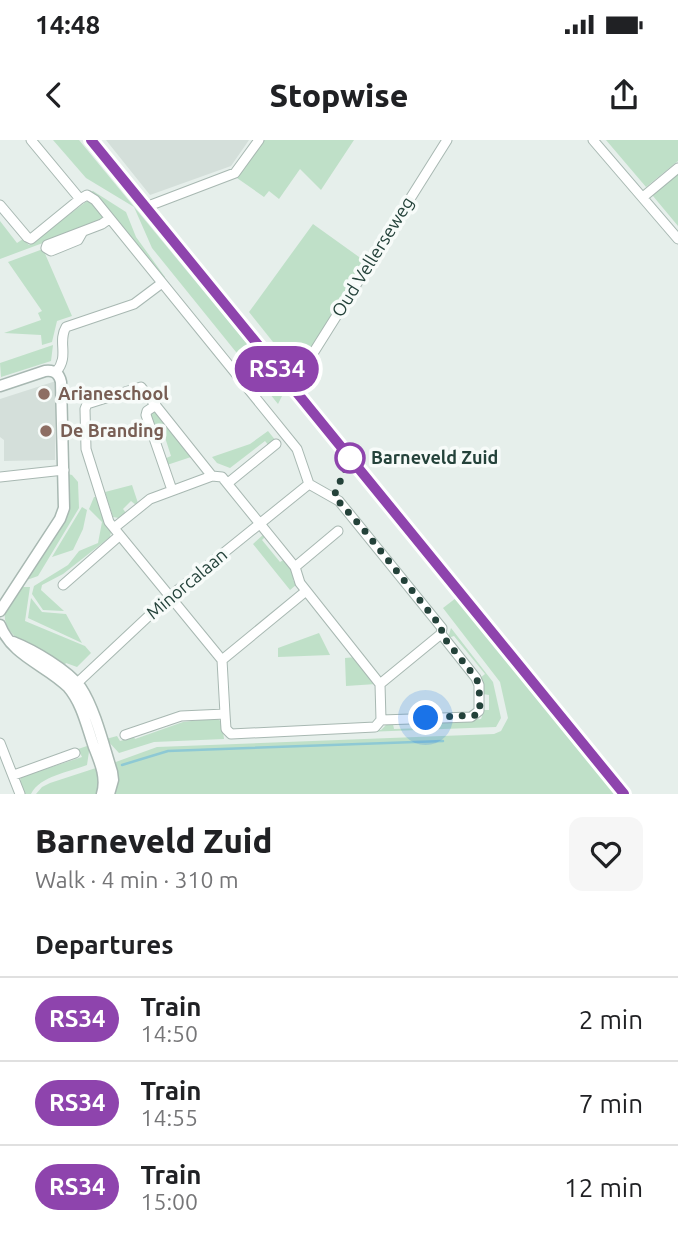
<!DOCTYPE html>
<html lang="en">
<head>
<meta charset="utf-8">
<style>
	:root { --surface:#fff; --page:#f6f6f6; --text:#202124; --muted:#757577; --line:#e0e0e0 }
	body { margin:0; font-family:Ubuntu,sans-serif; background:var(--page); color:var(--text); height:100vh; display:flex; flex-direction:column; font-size:26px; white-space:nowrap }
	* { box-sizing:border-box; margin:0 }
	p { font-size:23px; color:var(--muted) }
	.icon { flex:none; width:38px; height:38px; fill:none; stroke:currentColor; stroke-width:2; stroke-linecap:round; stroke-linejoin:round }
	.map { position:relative; height:654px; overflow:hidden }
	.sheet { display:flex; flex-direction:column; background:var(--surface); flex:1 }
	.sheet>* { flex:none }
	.badge { padding:0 14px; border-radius:23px; font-size:24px; line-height:46px }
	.you { position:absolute; width:35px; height:35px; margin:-18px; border:5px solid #fff; border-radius:50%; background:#1a73e8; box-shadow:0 0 0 10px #1a73e833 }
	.map>.badge { position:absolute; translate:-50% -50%; box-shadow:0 0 0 4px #fff }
	h2 { padding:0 35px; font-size:26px; line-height:63px }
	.round { display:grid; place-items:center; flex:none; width:74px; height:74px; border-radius:14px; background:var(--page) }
	.headline { display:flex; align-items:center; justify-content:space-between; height:119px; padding:0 35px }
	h1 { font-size:33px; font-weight:800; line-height:52px }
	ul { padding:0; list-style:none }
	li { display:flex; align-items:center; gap:21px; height:84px; padding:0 35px; border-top:2px solid var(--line) }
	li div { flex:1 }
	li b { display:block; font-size:26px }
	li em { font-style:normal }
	li .badge { min-width:77px; font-weight:700; text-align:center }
	.status { display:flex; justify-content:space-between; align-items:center; height:49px; padding:0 35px; background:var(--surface); direction:ltr }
	.status svg { height:19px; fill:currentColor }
	header { display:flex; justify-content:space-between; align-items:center; height:91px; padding:0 35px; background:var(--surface); font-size:32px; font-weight:800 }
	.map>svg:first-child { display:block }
	.built { fill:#d4dfda }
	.green { fill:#bfe0c8 }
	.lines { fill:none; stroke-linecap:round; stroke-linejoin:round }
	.stream { stroke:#8ec9d4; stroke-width:2.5 }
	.minor-casing { stroke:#a8b8b2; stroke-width:11 }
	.tertiary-casing { stroke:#a8b8b2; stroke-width:13 }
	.minor { stroke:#fff; stroke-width:9 }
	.tertiary { stroke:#fff; stroke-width:10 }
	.rail { stroke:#5f7d75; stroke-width:2.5; stroke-dasharray:14 7; stroke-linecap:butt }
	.line-casing { stroke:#fff; stroke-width:16 }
	.line { stroke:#8e44ad; stroke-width:10 }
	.walk { stroke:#24423a; stroke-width:7; stroke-dasharray:0 12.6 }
	.education-dot { fill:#8d6e63; stroke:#f7fbf9; stroke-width:2.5 }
	.stop-dot { fill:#fff; stroke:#8e44ad; stroke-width:3.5 }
	.labels { text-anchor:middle; stroke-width:7; stroke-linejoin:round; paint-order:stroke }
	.street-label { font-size:18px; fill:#24423a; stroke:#f7fbf9 }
	.education-label { font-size:18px; font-weight:bold; fill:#785e54; stroke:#f7fbf9; text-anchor:start }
	.stop-label { font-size:18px; font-weight:bold; fill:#24423a; stroke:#f7fbf9; text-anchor:start }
</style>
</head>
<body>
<div class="status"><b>14:48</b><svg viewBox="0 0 49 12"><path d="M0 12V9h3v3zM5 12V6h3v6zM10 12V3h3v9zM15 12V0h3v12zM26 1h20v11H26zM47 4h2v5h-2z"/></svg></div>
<header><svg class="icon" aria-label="back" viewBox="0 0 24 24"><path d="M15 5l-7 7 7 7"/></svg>Stopwise<svg class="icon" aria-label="share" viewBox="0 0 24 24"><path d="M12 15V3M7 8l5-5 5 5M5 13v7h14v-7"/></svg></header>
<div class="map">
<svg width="678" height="654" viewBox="0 0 678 654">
	<rect width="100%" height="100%" fill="#e6efeb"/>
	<path class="built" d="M106 0H249L231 26 150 55Z
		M56 241 55 320 4 321V300L0 297V259Z"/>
	<path class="green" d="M53 0H79L285 250 278 264 152 108 134 67 86 38Z
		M264 0H354L321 50 300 29 279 59 269 51 264 57 237 38Z
		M606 0H678V21L646 47Z
		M678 33V86L653 56 654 52Z
		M93 51 126 72 136 97 165 137 164 140 91 52Z
		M87 61 91 63 104 76 99 82 0 119V81L17 103 23 99 29 105Z
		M313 84 366 122 297 232 249 172Z
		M43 109 72 176 57 181 52 202 42 205 41 195 4 193 41 180 38 173 42 171 8 122Z
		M53 205 51 221 1 237 0 223Z
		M156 272 191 317 167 325 164 319 171 316 162 288 154 290 150 273Z
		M268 291 276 301 269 306 265 301 230 328 217 323 212 317 250 304Z
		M68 334 72 335 78 342 79 368 38 436 24 441 62 384Z
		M132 345 138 363 136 365 131 361 123 369 126 373 119 378 113 377 105 352Z
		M94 357H97L111 392 110 397 63 434 42 445 41 450 64 471 43 470 32 454 34 446 68 425 79 411 98 403 102 382 89 369Z
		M82 367 87 370 83 389 73 410 52 417Z
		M264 394 266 396 262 400 280 422 285 419 294 431 293 440 296 445 290 450 253 404Z
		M19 447H30L25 481 85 506 91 513 77 527 66 523 63 527C45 517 0 498 5 471 7 463 14 454 19 447Z
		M31 458 42 472 66 474 82 503 28 478Z
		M456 458 615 654H112L113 623 157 607 494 594 501 591 508 578 500 542 443 468Z
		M451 488 493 542 501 578 496 587 231 597 381 590 386 585 393 584 394 589 426 588 427 583 481 579 484 570H489V555L483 554 480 538 485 534 454 496 448 498Z
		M319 493 330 515 278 517V508Z
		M356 517 376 544 346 546 345 518Z
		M216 578 222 582 224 599 154 602 119 613 106 599 117 596 120 601 134 597 135 599 183 582Z
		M90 605 87 625C69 632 40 636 31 654H24L20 641 21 637 82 617 78 609Z
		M99 627 100 644 97 654H36L42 647 50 643Z"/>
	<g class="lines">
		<path class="stream" d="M122 625 168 611 443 601"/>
		<g class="minor-casing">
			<path id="minor" d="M31 0 80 59 87 55 95 60 297 309 309 344 339 361 442 488 441 494 476 538 479 545V571L471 577 381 580 375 587 231 594 226 589 225 574 181 576 125 595
				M593 0 678 99
				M643 57 678 28
				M0 65 27 97 31 99 80 59
				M151 65 235 33 259 0
				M82 93 78 100 51 111 46 108 47 105 102 84 109 79
				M56 232C70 216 57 202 66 187L134 164 162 143
				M300 234 447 0
				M156 265 147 271 146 275 172 350
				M212 336 141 247 87 264 85 269 86 309 109 382 222 520 225 574
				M0 337 64 330
				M228 343 276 304
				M114 388 150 359 212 336 222 337 295 427 300 443 380 544 381 580
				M295 427 338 391
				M63 445 119 396
				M222 520 306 451
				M380 544 441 494
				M74 546 169 457 309 344
				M0 603 20 654
				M14 635 75 613"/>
		</g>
		<g class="tertiary-casing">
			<path id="tertiary" d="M0 246 45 231C54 230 59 233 61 242L64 368 60 379 0 471
				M0 485C12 516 46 525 68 547 82 563 87 587 94 607 100 622 107 638 102 654
				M13 502C33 510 68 530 81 548 95 569 104 607 112 632L113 640 109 654"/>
		</g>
		<use href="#minor" class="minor"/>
		<use href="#tertiary" class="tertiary"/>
		<path class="rail" d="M91 0 623 654"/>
	</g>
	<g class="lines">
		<g class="line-casing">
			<path id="line" d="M91 0 624 654"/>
		</g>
		<use href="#line" class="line"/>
		<path class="walk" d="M350 318 334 356 364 390 442 488 441 494 476 538 479 545 480 571 477 575 426 578"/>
	</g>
	<g class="education-dot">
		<circle cx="44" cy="254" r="7"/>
		<circle cx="46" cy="291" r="7"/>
	</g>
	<circle class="stop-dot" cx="350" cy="318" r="14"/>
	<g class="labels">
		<g class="street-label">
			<text transform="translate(373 117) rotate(-58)" y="6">Oud Vellerseweg</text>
			<text transform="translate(187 444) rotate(-40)" y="6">Minorcalaan</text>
		</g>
		<g class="education-label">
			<text x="58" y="260">Arianeschool</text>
			<text x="60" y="297">De Branding</text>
		</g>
		<g class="stop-label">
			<text x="371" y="324">Barneveld Zuid</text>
		</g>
	</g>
</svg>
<div class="you" style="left:426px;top:578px"></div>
<b class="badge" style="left:277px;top:229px;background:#8e44ad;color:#fff">RS34</b>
</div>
<section class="sheet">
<div class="headline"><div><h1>Barneveld Zuid</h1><p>Walk · 4 min · 310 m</p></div><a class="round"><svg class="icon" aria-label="heart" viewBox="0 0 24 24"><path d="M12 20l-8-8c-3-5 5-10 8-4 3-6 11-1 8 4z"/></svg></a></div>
<h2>Departures</h2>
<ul>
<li><span class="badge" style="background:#8e44ad;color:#fff">RS34</span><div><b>Train</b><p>14:50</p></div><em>2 min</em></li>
<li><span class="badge" style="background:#8e44ad;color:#fff">RS34</span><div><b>Train</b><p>14:55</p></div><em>7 min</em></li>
<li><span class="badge" style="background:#8e44ad;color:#fff">RS34</span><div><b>Train</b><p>15:00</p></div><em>12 min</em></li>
</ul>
</section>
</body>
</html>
